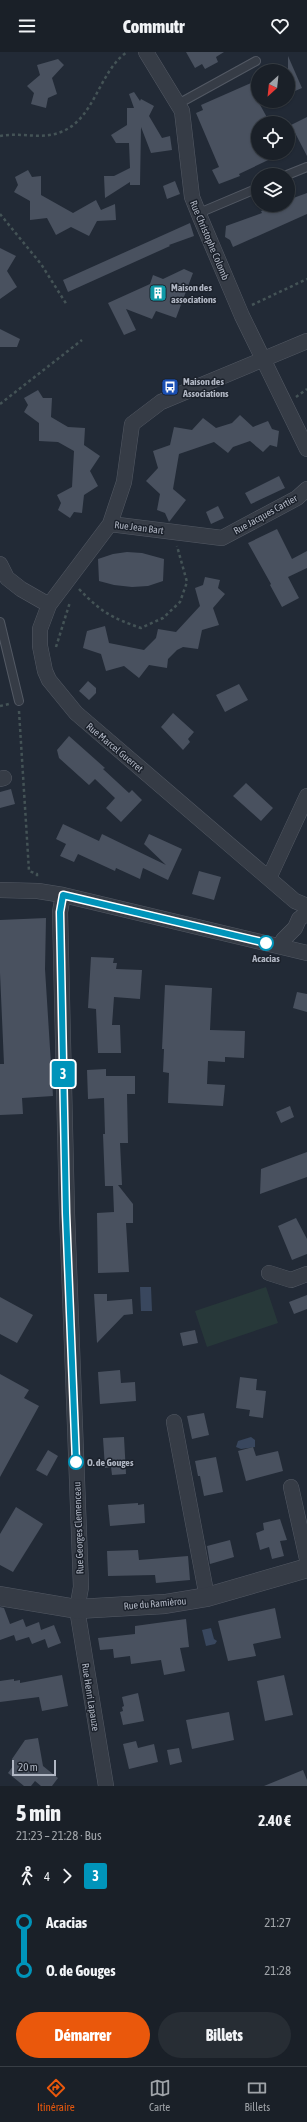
<!DOCTYPE html>
<html lang="fr">
<head>
<meta charset="utf-8">
<style>
	:root { --surface:#1a2028; --page:#272d34; --text:#f1f3f6; --muted:#9fa3a8; --line:#383e45; --accent:#ea580c }
	body { margin:0; font-family:"Asap Condensed",sans-serif; background:var(--page); color:var(--text); height:100vh; display:flex; flex-direction:column; font-size:15px; white-space:nowrap }
	* { box-sizing:border-box; margin:0 }
	p { font-size:13px; color:var(--muted) }
	.icon { flex:none; width:22px; height:22px; fill:none; stroke:currentColor; stroke-width:2; stroke-linecap:round; stroke-linejoin:round }
	.map { position:relative; height:1734px; overflow:hidden }
	.details { display:flex; flex-direction:column; background:var(--surface); flex:1 }
	.details>* { flex:none }
	.badge { padding:0 8px; border-radius:3px; font-size:14px; line-height:26px }
	.needle { width:26px; rotate:207deg }
	.controls { position:absolute; left:251px; top:12px; display:grid; gap:8px }
	.controls a { display:grid; place-items:center; width:44px; height:44px; border-radius:50%; background:var(--surface); box-shadow:0 1px 3px #0004,0 0 0 1px var(--line); font-size:20px }
	.scale { position:absolute; left:12px; bottom:10px; width:44px; box-sizing:border-box; padding-left:4px; border:2px solid #b0b6c3; border-top:0; font-size:11px; line-height:14px; white-space:nowrap; color:#b0b6c3; -webkit-text-stroke:3px #1b212b; paint-order:stroke }
	.map>.badge { position:absolute; translate:-50% -50%; box-shadow:0 0 0 2px #fff }
	.legs { display:flex; align-items:center; gap:6px; height:44px; padding:0 16px; font-size:13px }
	.legs p { margin-inline-start:auto }
	.head { display:flex; align-items:center; justify-content:space-between; height:68px; padding:0 16px }
	h1 { font-size:22px; font-weight:800; line-height:30px }
	.cta { display:flex; gap:8px; margin-top:auto; padding:8px 16px }
	.cta a { flex:1; height:46px; border-radius:24px; background:var(--accent); color:#fff; font-size:16px; font-weight:800; line-height:46px; text-align:center }
	.cta a+a { background:var(--page); color:var(--text) }
	ul { padding:0 16px; list-style:none }
	li { display:flex; align-items:center; gap:14px; height:48px; font-size:15px }
	li i { display:grid; place-items:center; width:6px; height:100%; margin:0 5px; background:currentColor }
	li i::after { content:''; width:10px; height:10px; margin:-5px; border:3px solid; border-radius:50%; background:var(--surface) }
	li p { margin-inline-start:auto }
	li:first-child i { background:linear-gradient(#0000 50%,currentColor 0) }
	li:last-child i { background:linear-gradient(currentColor 50%,#0000 0) }
	header { display:flex; justify-content:space-between; align-items:center; height:52px; padding:0 16px; background:var(--surface); font-size:18px; font-weight:800 }
	.tabs { display:flex; justify-content:space-around; align-items:center; height:56px; border-top:1px solid var(--line); background:var(--surface); font-size:11px; color:var(--muted) }
	.tabs a { display:grid; justify-items:center; gap:2px }
	.tabs .current { color:var(--accent) }
	.map>svg:first-child { display:block }
	.green { fill:#273839 }
	.water { fill:#39475e }
	.building { fill:#49515f }
	.lines { fill:none; stroke-linecap:round; stroke-linejoin:round }
	.service-casing { stroke:#535964; stroke-width:10 }
	.minor-casing { stroke:#535964; stroke-width:16 }
	.tertiary-casing { stroke:#535964; stroke-width:20 }
	.path { stroke:#445356; stroke-width:2.5; stroke-dasharray:3 3; stroke-linecap:butt }
	.service { stroke:#363c46; stroke-width:8 }
	.minor { stroke:#363c46; stroke-width:15 }
	.tertiary { stroke:#363c46; stroke-width:19 }
	.line-1-casing { stroke:#fff; stroke-width:9 }
	.line-1 { stroke:#0094ba; stroke-width:6 }
	.stop-1-dot { fill:#fff; stroke:#0094ba; stroke-width:2 }
	.labels { text-anchor:middle; stroke-width:3; stroke-linejoin:round; paint-order:stroke }
	.street-label { font-size:10px; fill:#b0b6c3; stroke:#1b212b }
	.poi-label { font-size:10px; font-weight:bold; fill:#b0b6c3; stroke:#1b212b; text-anchor:start }
	.stop-label { font-size:10px; font-weight:bold; fill:#b0b6c3; stroke:#1b212b }
</style>
</head>
<body>
<header><svg class="icon" aria-label="menu" viewBox="0 0 24 24"><path d="M4 6h16M4 12h16M4 18h16"/></svg>Commutr<svg class="icon" aria-label="heart" viewBox="0 0 24 24"><path d="M12 20l-8-8c-3-5 5-10 8-4 3-6 11-1 8 4z"/></svg></header>
<div class="map">
<svg width="307" height="1734" viewBox="0 0 307 1734">
	<rect width="100%" height="100%" fill="#222a36"/>
	<path class="green" d="M266 1235 278 1271 207 1295 195 1259Z"/>
	<path class="water" d="M140 1235H151L152 1259H141Z
		M251 1385 255 1388V1395L241 1397 236 1395 238 1389Z
		M211 1576 214 1587 217 1589 215 1592 206 1594 202 1578Z"/>
	<path class="building" d="M186 0H224L216 5 218 10 205 17 202 12 195 16Z
		M288 4 302 36 288 42Z
		M58 7 64 13 52 26 57 42 48 46 46 56 31 52 34 41 27 34 40 23 37 13Z
		M251 31 254 37 258 36V49L270 71H258V101H283L239 122 240 124 219 132 212 118 219 115 196 61 203 58 201 53Z
		M134 40 140 49 141 47 154 54 149 64 162 86 170 84 172 98 151 101 141 75 140 133H130V130L105 146 104 124H114L130 116 129 91H116L111 83 127 73V56H134L129 42Z
		M307 65V104L291 73Z
		M28 118 32 125 41 124V143L73 161 96 148 101 158 115 152 116 168 97 169 89 184 71 175 56 183 47 166 30 168V149L14 140 18 133 15 125Z
		M175 129 180 142 167 147 163 134Z
		M307 141V162L233 195 230 188 225 185 226 174 262 161 261 159 275 153H288V148Z
		M190 171 194 184 169 193 170 194 68 240 63 228Z
		M0 196 16 204 7 219 17 235 0 247Z
		M184 217 193 221 176 266 156 259 152 267 126 257 136 278 124 283 108 251 150 232 153 223 163 227Z
		M0 277 20 287 17 295H0Z
		M38 338 43 346H52L51 365 68 375 85 376 84 393 100 404 90 419 98 434 84 443 82 461 74 460 70 466 58 458 61 451 57 443 72 435 74 399 58 390 39 389V371L24 360 28 353 24 346Z
		M240 363 253 375 268 369 272 377 279 379 277 395 270 393 263 400 250 389 233 395 228 401 214 390 179 402 173 437 186 448 169 470 165 461 157 458 160 442 146 429 158 416 153 399 170 393 174 375 192 378 203 366 216 376 232 371Z
		M279 424 285 436 251 452 245 441Z
		M218 454 224 466 211 472 206 460Z
		M277 477 292 507 307 499V516L288 525 299 546 282 555 270 533 271 532 248 491Z
		M127 500 142 501 164 507 163 529 148 534 132 535 114 533 99 529 98 507 113 502Z
		M205 525 220 528 218 536 225 542 213 556 219 573 202 578 198 597 183 595 177 598 168 607 167 616 149 613 139 626 124 614 106 619 101 602 83 596 87 579 105 574 109 591 144 598 156 586 158 577 176 580 200 554 195 536 203 533Z
		M88 629 96 636V641L89 648 79 639Z
		M239 632 248 648 225 660 216 643Z
		M173 661 194 680 188 687 190 690 183 698 161 675Z
		M69 684 105 716 103 717 129 741 132 738 142 748 121 770 106 756 115 746 95 727 89 733 59 706 57 698Z
		M246 731 273 756 261 769 233 744Z
		M11 737 15 752 0 756V740Z
		M63 772 99 789 102 782 166 813 144 792 149 782 182 797 168 828 143 816 140 827 116 816 115 819 78 802 74 810 60 804 66 792 56 787Z
		M199 819 221 825 214 848 192 842Z
		M46 866 45 917 53 1044 22 1046 23 1062 0 1063V1012H4L0 921V868Z
		M91 905 114 906 113 911H117L116 917 142 918 140 947 114 945 112 973H120L121 1001H98L96 957 88 956Z
		M165 933 212 936 210 978 245 979 244 1006 225 1005V1010L208 1009 207 1032 225 1033 223 1054 168 1051 169 1021 163 1020 164 997H162Z
		M297 940 307 942V960L293 956Z
		M106 1017V1024H135V1042H127L128 1091H120L122 1133H118L133 1152V1171H126L129 1220 98 1221 97 1161 114 1160 113 1134H105L103 1082H105L104 1046 88 1047 87 1018Z
		M290 1054 294 1065 281 1071 276 1060Z
		M307 1100V1125L260 1142 261 1117Z
		M296 1166 307 1187V1202L292 1208 278 1174Z
		M94 1242H107V1249L132 1247 133 1262 124 1263 97 1291Z
		M307 1243V1257L294 1262 289 1250Z
		M0 1245 33 1263 17 1291 0 1282Z
		M195 1278 198 1291 183 1294 180 1281Z
		M120 1318 121 1331 135 1330 136 1349 100 1352 98 1320Z
		M0 1322 29 1338 24 1346 39 1354 0 1425Z
		M240 1325 257 1327 256 1338 266 1339 263 1366 249 1364 250 1358 236 1356Z
		M204 1361 209 1383 192 1387 187 1364Z
		M124 1385 126 1422 112 1423 111 1415 105 1416 103 1386Z
		M253 1395 256 1404 278 1399 283 1419 246 1429 238 1399Z
		M48 1398 58 1404 47 1424 36 1418Z
		M216 1405 223 1440 204 1444 200 1424H198L195 1409Z
		M138 1451V1453L144 1452 145 1471 110 1474 108 1453Z
		M16 1455 43 1472 13 1520 0 1513V1482Z
		M280 1467 287 1488 280 1489 284 1504 272 1507 269 1495 260 1498 256 1481 264 1478 263 1471Z
		M230 1488 234 1505 210 1512 207 1494Z
		M138 1498 139 1508 188 1504 190 1528 156 1531 155 1523 108 1524 107 1499Z
		M0 1555 4 1556 10 1572 23 1567 26 1575 39 1570 41 1578 54 1573 61 1591 48 1596 45 1587 32 1592 29 1585 16 1589 14 1583 0 1588Z
		M275 1556 281 1586 253 1592 256 1604 228 1609 218 1569Z
		M186 1567 189 1595 180 1596 185 1619 164 1623 161 1608 131 1612 130 1604 114 1606 113 1597 100 1598 98 1586 135 1582V1574Z
		M62 1623 68 1654 42 1659 39 1645 0 1650V1629L14 1627V1629L20 1628V1631Z
		M284 1623 293 1663 265 1669 257 1629Z
		M138 1641 144 1669 123 1673 120 1660 123 1659 122 1655 124 1654 122 1645Z
		M229 1660 234 1688 192 1697 186 1668Z
		M38 1686 43 1714 58 1726 52 1734H41L35 1729 31 1734H24L8 1721 13 1714 12 1707 25 1688Z
		M136 1689 138 1696 154 1692 158 1710 129 1717 123 1692Z
		M179 1696 182 1710 170 1713 167 1698Z
		M303 1718 307 1728V1734H264Z"/>
	<g class="lines">
		<g class="service-casing">
			<path id="service" d="M178 52 256 9
				M287 123 307 115
				M199 161 258 136
				M0 570 19 649"/>
		</g>
		<g class="minor-casing">
			<path id="minor" d="M146 0 182 59 192 145 200 165 242 264 307 397
				M307 289 161 350 132 372 124 430 110 472 49 553 40 577V594L45 619 49 628 76 661 295 849 307 854
				M110 472 222 486 297 446 307 437
				M0 512 7 526 21 537 49 553
				M0 727 4 726
				M269 826 307 744
				M0 838 38 839 63 843 307 901
				M63 843 60 860 67 1161 81 1535 77 1557 106 1734
				M282 895 283 888 295 876 299 867 307 861
				M269 1221 291 1228 307 1222
				M174 1370 207 1545
				M291 1435 307 1507"/>
		</g>
		<g class="tertiary-casing">
			<path id="tertiary" d="M0 1544 77 1557 165 1552 207 1545 307 1516"/>
		</g>
		<path class="path" d="M0 84C21 80 41 88 61 80 95 67 99 19 127 0
			M0 162 41 212 67 253
			M252 253 307 227
			M296 345 307 337
			M0 352 82 288
			M79 537C101 560 112 566 141 576L163 566 180 550 187 530 177 494
			M56 595 70 550
			M0 654 9 652
			M19 659 29 819 37 822V826"/>
		<use href="#service" class="service"/>
		<use href="#minor" class="minor"/>
		<use href="#tertiary" class="tertiary"/>
	</g>
	<g class="lines">
		<g class="line-1-casing">
			<path id="line-1" d="M76 1410 66 1161 60 860 63 843 266 891"/>
		</g>
		<use href="#line-1" class="line-1"/>
	</g>
	<defs>
		<g id="building-square" transform="scale(0.9)"><rect x="-9" y="-9" width="18" height="18" rx="4" fill="#0f9aa8" stroke="#1b212b"/><path d="M-4-6H4V6H1V3H-1V6H-4ZM-2.5-4.3h1.7v1.8h-1.7ZM.8-4.3h1.7v1.8H.8ZM-2.5-1h1.7V.8h-1.7ZM.8-1h1.7V.8H.8Z" fill="#fff"/></g>
		<g id="bus-square" transform="scale(0.9)"><rect x="-9" y="-9" width="18" height="18" rx="4" fill="#1a4fb4" stroke="#1b212b"/><path d="M-5-6H5V4H4V6H2V4H-2V6H-4V4H-5ZM-3.5-4V0h7V-4ZM-3.5 1.2v1.5H-2V1.2ZM2 1.2v1.5H3.5V1.2Z" fill="#fff"/></g>
	</defs>
	<g fill-rule="evenodd">
		<use href="#building-square" x="158" y="241"/>
		<use href="#bus-square" x="170" y="335"/>
	</g>
	<g class="stop-1-dot">
		<circle cx="266" cy="891" r="7"/>
		<circle cx="76" cy="1410" r="7"/>
	</g>
	<g class="labels">
		<g class="street-label">
			<text transform="translate(210 188) rotate(67)" y="4">Rue Christophe Colomb</text>
			<text transform="translate(265 462) rotate(-29)" y="4">Rue Jacques Cartier</text>
			<text transform="translate(139 475) rotate(7)" y="4">Rue Jean Bart</text>
			<text transform="translate(115 695) rotate(40)" y="4">Rue Marcel Guerret</text>
			<text transform="translate(78 1476) rotate(-92)" y="4">Rue Georges Clemenceau</text>
			<text transform="translate(155 1551) rotate(-5)" y="4">Rue du Ramièrou</text>
			<text transform="translate(91 1645) rotate(81)" y="4">Rue Henri Lapauze</text>
		</g>
		<g class="poi-label">
			<text x="171" y="239">Maison des<tspan x="171" dy="12">associations</tspan></text>
			<text x="183" y="333">Maison des<tspan x="183" dy="12">Associations</tspan></text>
		</g>
		<g class="stop-label">
			<text x="266" y="910">Acacias</text>
			<text x="87" y="1414" text-anchor="start">O. de Gouges</text>
		</g>
	</g>
</svg>
<div class="controls">
<a><svg class="needle" viewBox="-14 -14 28 28"><path d="M0-13l5 13h-10z" fill="#e53935"/><path d="M0 13l5-13h-10z" fill="#9fa3a8"/></svg></a>
<a><svg class="icon" aria-label="locate" viewBox="0 0 24 24"><circle cx="12" cy="12" r="6"/><path d="M12 2v4M12 18v4M2 12h4M18 12h4"/></svg></a>
<a><svg class="icon" aria-label="layers" viewBox="0 0 24 24"><path d="M12 4l9 5-9 5-9-5zM3 14l9 5 9-5"/></svg></a>
</div>
<div class="scale">20 m</div>
<b class="badge" style="left:63px;top:1022px;background:#0094ba;color:#fff">3</b>
</div>
<section class="details">
<div class="head"><div><h1>5 min</h1><p>21:23 – 21:28 · Bus</p></div><b>2.40 €</b></div>
<div class="legs"><svg class="icon" aria-label="walk" viewBox="0 0 24 24"><circle cx="13" cy="4" r="2"/><path d="M13 8l-2 6 4 7M11 14l-3 7M7 12l3-4h3l4 4"/></svg>4<svg class="icon" aria-label="forward" viewBox="0 0 24 24"><path d="M9 5l7 7-7 7"/></svg><b class="badge" style="background:#0094ba;color:#fff">3</b></div>
<ul>
<li><i style="color:#0094ba"></i><b>Acacias</b><p>21:27</p></li>
<li><i style="color:#0094ba"></i><b>O. de Gouges</b><p>21:28</p></li>
</ul>
<div class="cta"><a>Démarrer</a><a>Billets</a></div>
</section>
<nav class="tabs">
<a class="current"><svg class="icon" aria-label="directions" viewBox="0 0 24 24"><path d="M12 3l9 9-9 9-9-9zM9 14v-3h6M13 9l2 2-2 2"/></svg>Itinéraire</a>
<a><svg class="icon" aria-label="map" viewBox="0 0 24 24"><path d="M3 6l6-2 6 2 6-2v14l-6 2-6-2-6 2zM9 4v14M15 6v14"/></svg>Carte</a>
<a><svg class="icon" aria-label="tickets" viewBox="0 0 24 24"><path d="M3 7h18v10H3zM15 7v10"/></svg>Billets</a>
</nav>
</body>
</html>
